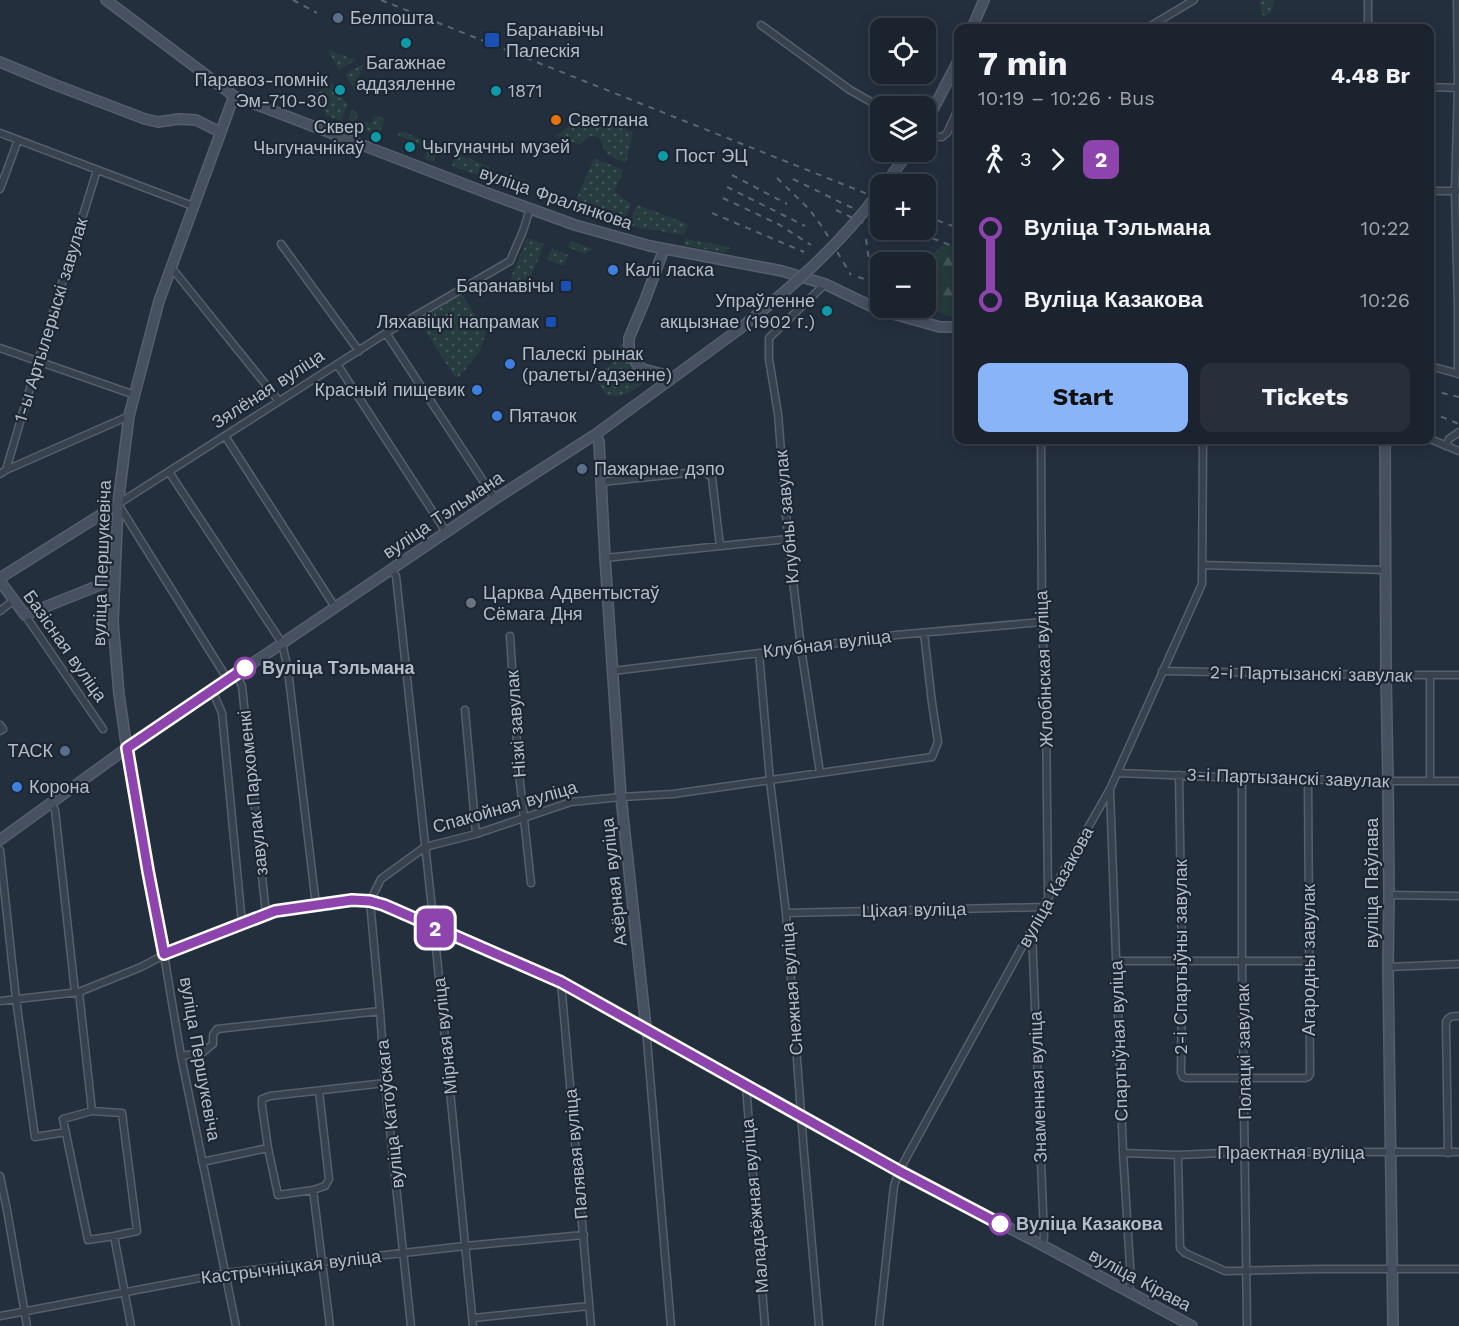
<!DOCTYPE html>
<html lang="en">
<head>
<meta charset="utf-8">
<style>
	:root { --surface:#1b232e; --page:#282f3a; --text:#f1f3f6; --muted:#a0a4aa; --line:#39404a; --accent:#8ab4f8 }
	body { margin:0; font-family:"Work Sans",sans-serif; background:var(--page); color:var(--text); height:100vh; display:flex; flex-direction:column; font-size:22px; white-space:nowrap }
	* { box-sizing:border-box; margin:0 }
	p { font-size:20px; color:var(--muted) }
	.icon { flex:none; width:33px; height:33px; fill:none; stroke:currentColor; stroke-width:2; stroke-linecap:round; stroke-linejoin:round }
	.map { position:relative; flex:1; overflow:hidden }
	.side { position:absolute; left:954px; top:24px; width:480px; height:420px; display:flex; flex-direction:column; background:var(--surface); border-radius:12px; box-shadow:0 3px 15px #0003,0 0 0 2px var(--line) }
	.side>* { flex:none }
	.badge { padding:0 12px; border-radius:9px; font-size:21px; line-height:39px }
	.buttons { position:absolute; left:870px; top:18px; display:grid; gap:12px }
	.buttons a { display:grid; place-items:center; width:66px; height:66px; border-radius:12px; background:var(--surface); box-shadow:0 3px 15px #0003,0 0 0 2px var(--line); font-size:30px }
	.map>.badge { position:absolute; translate:-50% -50%; box-shadow:0 0 0 3px #fff }
	.legs { display:flex; align-items:center; gap:9px; height:66px; padding:0 24px; font-size:20px }
	.legs p { margin-inline-start:auto }
	.headline { display:flex; align-items:center; justify-content:space-between; height:102px; padding:0 24px }
	h1 { font-size:33px; font-weight:700; line-height:45px }
	.primary-button { display:flex; gap:12px; margin-top:auto; padding:12px 24px }
	.primary-button a { flex:1; height:69px; border-radius:12px; background:var(--accent); color:#111; font-size:24px; font-weight:700; line-height:69px; text-align:center }
	.primary-button a+a { background:var(--page); color:var(--text) }
	ul { padding:0 24px; list-style:none }
	li { display:flex; align-items:center; gap:21px; height:72px; font-size:22px }
	li i { display:grid; place-items:center; width:9px; height:100%; margin:0 8px; background:currentColor }
	li i::after { content:''; width:15px; height:15px; margin:-8px; border:4px solid; border-radius:50%; background:var(--surface) }
	li p { margin-inline-start:auto }
	li:first-child i { background:linear-gradient(#0000 50%,currentColor 0) }
	li:last-child i { background:linear-gradient(currentColor 50%,#0000 0) }
	.map>svg:first-child { display:block }
	.grass { fill:url(#grass-dots) }
	.forest { fill:url(#forest-firs) }
	.lines { fill:none; stroke-linecap:round; stroke-linejoin:round }
	.street-casing { stroke:#565f6c; stroke-width:9 }
	.secondary-casing { stroke:#565f6c; stroke-width:12 }
	.street { stroke:#38414e; stroke-width:6 }
	.secondary { stroke:#465061; stroke-width:9 }
	.rail { stroke:#5a6575; stroke-width:2; stroke-dasharray:6 6; stroke-linecap:butt }
	.secondary-bridge-casing { stroke:#565f6c; stroke-width:12; stroke-linecap:butt }
	.secondary-bridge { stroke:#465061; stroke-width:9 }
	.line-1-casing { stroke:#fff; stroke-width:14 }
	.line-1 { stroke:#8e44ad; stroke-width:9 }
	.service-dot { fill:#5c6f8a; stroke:#1d2633; stroke-width:2 }
	.transit-dot { fill:#1a4fb4; stroke:#1d2633; stroke-width:2 }
	.culture-dot { fill:#0f9aa8; stroke:#1d2633; stroke-width:2 }
	.food-dot { fill:#e8710a; stroke:#1d2633; stroke-width:2 }
	.shop-dot { fill:#3f7fe0; stroke:#1d2633; stroke-width:2 }
	.worship-dot { fill:#6b7280; stroke:#1d2633; stroke-width:2 }
	.stop-1-dot { fill:#fff; stroke:#8e44ad; stroke-width:3 }
	.labels { text-anchor:middle; stroke-width:4.5; stroke-linejoin:round; paint-order:stroke }
	.poi-label { font-size:18px; fill:#b4bcc9; stroke:#1d2633; text-anchor:start }
	.street-label { font-size:18px; fill:#b4bcc9; stroke:#1d2633 }
	.stop-label { font-size:18px; font-weight:bold; fill:#b4bcc9; stroke:#1d2633; text-anchor:start }
</style>
</head>
<body>
<div class="map">
<svg width="1459" height="1326" viewBox="0 0 1459 1326">
	<defs>
		<pattern id="grass-dots" width="8" height="8" patternUnits="userSpaceOnUse" patternTransform="scale(1.5)"><rect width="8" height="8" fill="#263c3f"/><path d="M2 2h.1M6 6h.1" fill="none" stroke="#435659" stroke-width="1.8" stroke-linecap="round"/></pattern>
		<pattern id="forest-firs" width="22" height="20" patternUnits="userSpaceOnUse" patternTransform="scale(1.5)"><rect width="22" height="20" fill="#263c3f"/><path d="M5 1l3.5 6h-7zM16 11l3.5 6h-7z" fill="#435659"/></pattern>
	</defs>
	<rect width="100%" height="100%" fill="#242f3e"/>
	<path class="grass" d="M1260 0H1274C1274 8 1272 14 1264 16L1261 13Z
		M328 50 356 60 339 70Z
		M364 64 354 89 345 74Z
		M333 83 348 105 341 121 325 115 326 111 300 102Z
		M352 110 356 111 358 114 356 120 365 123 366 121 371 123 373 117 377 116 385 119 378 136 347 123Z
		M582 116 633 132 626 163 606 154 607 151 604 150C603 134 588 131 581 145L556 136Z
		M400 132H403L438 146 439 148 433 162 424 158 428 148 398 135Z
		M456 154H458L490 167 485 178 452 166Z
		M594 158 623 170 615 192 631 204 624 222 574 205Z
		M506 173 530 182 526 191C517 189 507 188 504 177Z
		M637 205 688 224 684 235 636 227 629 224Z
		M527 238 544 244 524 293 507 287Z
		M685 239 730 247 725 253 684 245Z
		M571 241 592 249 585 254 568 247Z
		M552 248 568 255 563 266 547 259Z
		M462 294 486 332 480 351 459 377H455L418 320Z
		M623 343C626 354 629 361 638 369 642 373 646 374 649 378 634 390 627 399 606 395L595 378C598 372 605 370 610 365 616 358 616 349 623 343Z"/>
	<path class="forest" d="M946 243 958 248V317H952L925 308 926 262H924L925 259Z"/>
	<g class="lines">
		<g class="street-casing">
			<path id="street" d="M1457 0 1458 88 1455 191 1458 306V374
				M761 25 850 90 880 107
				M1147 28 1194 0
				M1368 28V0
				M1430 87 1459 88
				M926 131 935 137H942L947 133 958 109
				M0 133 193 206
				M0 189 18 140
				M1430 191H1458
				M281 244 359 351
				M171 267 279 401
				M386 333 495 499
				M0 348 135 395
				M337 364 446 532
				M1430 366 1459 374
				M225 436 335 607
				M1430 439 1459 451
				M1041 440 1042 622 1046 712 1048 895
				M1446 446 1449 439 1459 432
				M6 470 38 361 97 170
				M169 472 282 643 288 670 316 905
				M0 474 6 470 129 416
				M601 482 705 471 712 478 720 546
				M605 558 788 539
				M1203 565 1385 570
				M391 569 396 576 434 927 473 1326
				M0 611 14 600
				M25 615 103 729
				M510 636 519 773 531 883
				M759 653 770 781 786 913 804 1153 819 1326
				M613 671 801 648 896 635 1042 622
				M1162 671 1386 675H1459
				M236 674 242 686 266 914
				M228 680 118 504 386 333 510 261 523 231 530 209
				M212 690 222 713 242 923
				M465 710 476 834
				M0 725 3 729 0 731
				M820 773 801 648 788 539 778 414 769 359V338L825 284
				M1118 773 1242 778 1388 781H1459
				M1179 775 1182 961 1181 1073 1183 1077 1186 1078H1305L1308 1077 1310 1074 1308 779
				M1242 778V962L1247 1326
				M1430 780V675
				M1110 790 1123 1153 1131 1282 1128 1292
				M51 802 55 810 75 992
				M0 850 16 999 35 1137 66 1132
				M1389 895 1459 896
				M786 913 1043 907
				M1032 930 1044 1237 1042 1245
				M1116 961H1308
				M1388 967 1459 964
				M561 982 591 1326
				M79 992 92 1111 122 1113 137 1231 114 1236 131 1326
				M0 1001 79 992 141 967 164 955 181 1056 236 1326
				M646 1028 671 1326
				M181 1056 202 1053 213 1044V1035L217 1029 380 1011
				M746 1086 765 1326
				M319 1091 329 1179 325 1186 313 1190 330 1326
				M92 1111 63 1119 88 1240 114 1236
				M1123 1153 1178 1155 1245 1152H1459
				M1448 1153 1446 1022C1449 1016 1452 1016 1459 1016
				M1178 1155 1180 1248 1185 1253 1225 1271 1320 1269H1459
				M202 1162 268 1148
				M0 1176 7 1210 27 1326
				M313 1190 278 1195 268 1148 262 1106V1099L270 1096 385 1083
				M0 1316 226 1273 465 1246 584 1235
				M473 1318 589 1306
				M411 1326 385 1083 380 1011 370 901 381 879 425 847 476 834 571 802 621 797 673 794 932 757 938 742 932 703 924 633
				M879 1326 894 1186 899 1171 1032 929 1043 907 1110 789 1202 584 1203 440"/>
		</g>
		<g class="secondary-casing">
			<path id="secondary" d="M106 0 234 96 490 194 575 225 650 246 782 271 825 284 879 310 940 327H958
				M972 28 984 0
				M0 62 53 84 145 119 158 122 179 119 196 120 220 132
				M234 96 159 301 129 416 118 504 113 622 119 694 129 764 164 955 275 911 352 900 370 901 384 905 561 982 899 1171 1042 1245 1192 1326
				M926 123 958 61
				M885 184 909 152
				M664 249 645 300 629 338V347L630 354 637 364 643 369 673 377
				M596 434 599 442 605 558 621 797 646 1028
				M1385 440 1386 675 1388 781 1389 895 1388 967 1393 1326
				M0 578 118 504
				M0 581 25 615 115 579
				M0 840 127 748 228 680 495 499 596 434 738 330"/>
		</g>
		<use href="#street" class="street"/>
		<use href="#secondary" class="secondary"/>
		<path class="rail" d="M293 0 317 13
			M381 0 880 199
			M732 175 787 204
			M777 178 809 209 823 228 851 275
			M793 179 848 206 880 218
			M727 187 805 226
			M723 198 780 225 811 245
			M836 210 899 240
			M712 213 804 252
			M926 216 958 228
			M910 230 958 248
			M866 239 870 267
			M858 277 880 284
			M1430 390 1459 397
			M1430 412 1459 424"/>
		<g class="secondary-bridge-casing">
			<path id="secondary-bridge" d="M738 330C790 289 840 245 880 191"/>
		</g>
		<use href="#secondary-bridge" class="secondary-bridge"/>
	</g>
	<g class="lines">
		<g class="line-1-casing">
			<path id="line-1" d="M245 668 127 748 148 871 164 954 275 911 352 900 370 901 384 905 561 982 899 1171 1000 1224"/>
		</g>
		<use href="#line-1" class="line-1"/>
	</g>
	<g class="service-dot">
		<circle cx="338" cy="18" r="6"/>
		<circle cx="582" cy="469" r="6"/>
		<circle cx="65" cy="751" r="6"/>
	</g>
	<g class="transit-dot">
		<rect x="484" y="32" width="16" height="16" rx="3"/>
		<rect x="560" y="280" width="12" height="12" rx="3"/>
		<rect x="545" y="316" width="12" height="12" rx="3"/>
	</g>
	<g class="culture-dot">
		<circle cx="406" cy="43" r="6"/>
		<circle cx="340" cy="90" r="6"/>
		<circle cx="496" cy="91" r="6"/>
		<circle cx="376" cy="137" r="6"/>
		<circle cx="410" cy="147" r="6"/>
		<circle cx="663" cy="156" r="6"/>
		<circle cx="827" cy="311" r="6"/>
	</g>
	<circle class="food-dot" cx="556" cy="120" r="6"/>
	<g class="shop-dot">
		<circle cx="613" cy="270" r="6"/>
		<circle cx="510" cy="364" r="6"/>
		<circle cx="477" cy="390" r="6"/>
		<circle cx="497" cy="416" r="6"/>
		<circle cx="17" cy="787" r="6"/>
	</g>
	<circle class="worship-dot" cx="471" cy="603" r="6"/>
	<g class="stop-1-dot">
		<circle cx="245" cy="668" r="10"/>
		<circle cx="1000" cy="1224" r="10"/>
	</g>
	<g class="labels">
		<g class="poi-label">
			<text x="350" y="24">Белпошта</text>
			<text x="506" y="36">Баранавічы<tspan x="506" dy="21">Палескія</tspan></text>
			<text x="406" y="69" text-anchor="middle">Багажнае<tspan x="406" dy="21">аддзяленне</tspan></text>
			<text x="328" y="86" text-anchor="end">Паравоз-помнік<tspan x="328" dy="21">Эм-710-30</tspan></text>
			<text x="508" y="97">1871</text>
			<text x="568" y="126">Светлана</text>
			<text x="364" y="133" text-anchor="end">Сквер<tspan x="364" dy="21">Чыгуначнікаў</tspan></text>
			<text x="422" y="153">Чыгуначны музей</text>
			<text x="675" y="162">Пост ЭЦ</text>
			<text x="625" y="276">Калі ласка</text>
			<text x="554" y="292" text-anchor="end">Баранавічы</text>
			<text x="815" y="307" text-anchor="end">Упраўленне<tspan x="815" dy="21">акцызнае (1902 г.)</tspan></text>
			<text x="539" y="328" text-anchor="end">Ляхавіцкі напрамак</text>
			<text x="522" y="360">Палескі рынак<tspan x="522" dy="21">(ралеты/адзенне)</tspan></text>
			<text x="465" y="396" text-anchor="end">Красный пищевик</text>
			<text x="509" y="422">Пятачок</text>
			<text x="594" y="475">Пажарнае дэпо</text>
			<text x="483" y="599">Царква Адвентыстаў<tspan x="483" dy="21">Сёмага Дня</tspan></text>
			<text x="53" y="757" text-anchor="end">ТАСК</text>
			<text x="29" y="793">Корона</text>
		</g>
		<g class="street-label">
			<text transform="translate(556 198) rotate(19)" y="6">вуліца Фралянкова</text>
			<text transform="translate(51 320) rotate(-73)" y="6">1-ы Артылерыскі завулак</text>
			<text transform="translate(268 389) rotate(-33)" y="6">Зялёная вуліца</text>
			<text transform="translate(443 515) rotate(-34)" y="6">вуліца Тэльмана</text>
			<text transform="translate(787 517) rotate(-95)" y="6">Клубны завулак</text>
			<text transform="translate(102 563) rotate(-88)" y="6">вуліца Першукевіча</text>
			<text transform="translate(827 644) rotate(-7)" y="6">Клубная вуліца</text>
			<text transform="translate(65 646) rotate(55)" y="6">Базісная вуліца</text>
			<text transform="translate(1044 669) rotate(-92)" y="6">Жлобінская вуліца</text>
			<text transform="translate(1311 674) rotate(1)" y="6">2-і Партызанскі завулак</text>
			<text transform="translate(516 724) rotate(-94)" y="6">Нізкі завулак</text>
			<text transform="translate(1288 778) rotate(2)" y="6">3-і Партызанскі завулак</text>
			<text transform="translate(253 793) rotate(-96)" y="6">завулак Пархоменкі</text>
			<text transform="translate(505 807) rotate(-16)" y="6">Спакойная вуліца</text>
			<text transform="translate(614 882) rotate(-96)" y="6">Азёрная вуліца</text>
			<text transform="translate(1372 883) rotate(-90)" y="6">вуліца Паўлава</text>
			<text transform="translate(1056 887) rotate(-61)" y="6">вуліца Казакова</text>
			<text transform="translate(914 910) rotate(-1)" y="6">Ціхая вуліца</text>
			<text transform="translate(1181 957) rotate(-90)" y="6">2-і Спартыўны завулак</text>
			<text transform="translate(1309 960) rotate(-90)" y="6">Агародны завулак</text>
			<text transform="translate(792 989) rotate(-94)" y="6">Снежная вуліца</text>
			<text transform="translate(445 1036) rotate(-96)" y="6">Мірная вуліца</text>
			<text transform="translate(1119 1041) rotate(-92)" y="6">Спартыўная вуліца</text>
			<text transform="translate(1244 1052) rotate(-91)" y="6">Полацкі завулак</text>
			<text transform="translate(200 1059) rotate(80)" y="6">вуліца Першукевіча</text>
			<text transform="translate(1038 1087) rotate(-92)" y="6">Знаменная вуліца</text>
			<text transform="translate(390 1114) rotate(-96)" y="6">вуліца Катоўскага</text>
			<text x="1291" y="1159">Праектная вуліца</text>
			<text transform="translate(576 1154) rotate(-95)" y="6">Палявая вуліца</text>
			<text transform="translate(755 1206) rotate(-95)" y="6">Маладзёжная вуліца</text>
			<text transform="translate(291 1267) rotate(-7)" y="6">Кастрычніцкая вуліца</text>
			<text transform="translate(1140 1280) rotate(28)" y="6">вуліца Кірава</text>
		</g>
		<g class="stop-label">
			<text x="262" y="674">Вуліца Тэльмана</text>
			<text x="1016" y="1230">Вуліца Казакова</text>
		</g>
	</g>
</svg>
<div class="buttons">
<a><svg class="icon" aria-label="locate" viewBox="0 0 24 24"><circle cx="12" cy="12" r="6"/><path d="M12 2v4M12 18v4M2 12h4M18 12h4"/></svg></a>
<a><svg class="icon" aria-label="layers" viewBox="0 0 24 24"><path d="M12 4l9 5-9 5-9-5zM3 14l9 5 9-5"/></svg></a>
<a>+</a>
<a>−</a>
</div>
<b class="badge" style="left:435px;top:928px;background:#8e44ad;color:#fff">2</b>
<section class="side">
<div class="headline"><div><h1>7 min</h1><p>10:19 – 10:26 · Bus</p></div><b>4.48 Br</b></div>
<div class="legs"><svg class="icon" aria-label="walk" viewBox="0 0 24 24"><circle cx="13" cy="4" r="2"/><path d="M13 8l-2 6 4 7M11 14l-3 7M7 12l3-4h3l4 4"/></svg>3<svg class="icon" aria-label="forward" viewBox="0 0 24 24"><path d="M9 5l7 7-7 7"/></svg><b class="badge" style="background:#8e44ad;color:#fff">2</b></div>
<ul>
<li><i style="color:#8e44ad"></i><b>Вуліца Тэльмана</b><p>10:22</p></li>
<li><i style="color:#8e44ad"></i><b>Вуліца Казакова</b><p>10:26</p></li>
</ul>
<div class="primary-button"><a>Start</a><a>Tickets</a></div>
</section>
</div>
</body>
</html>
